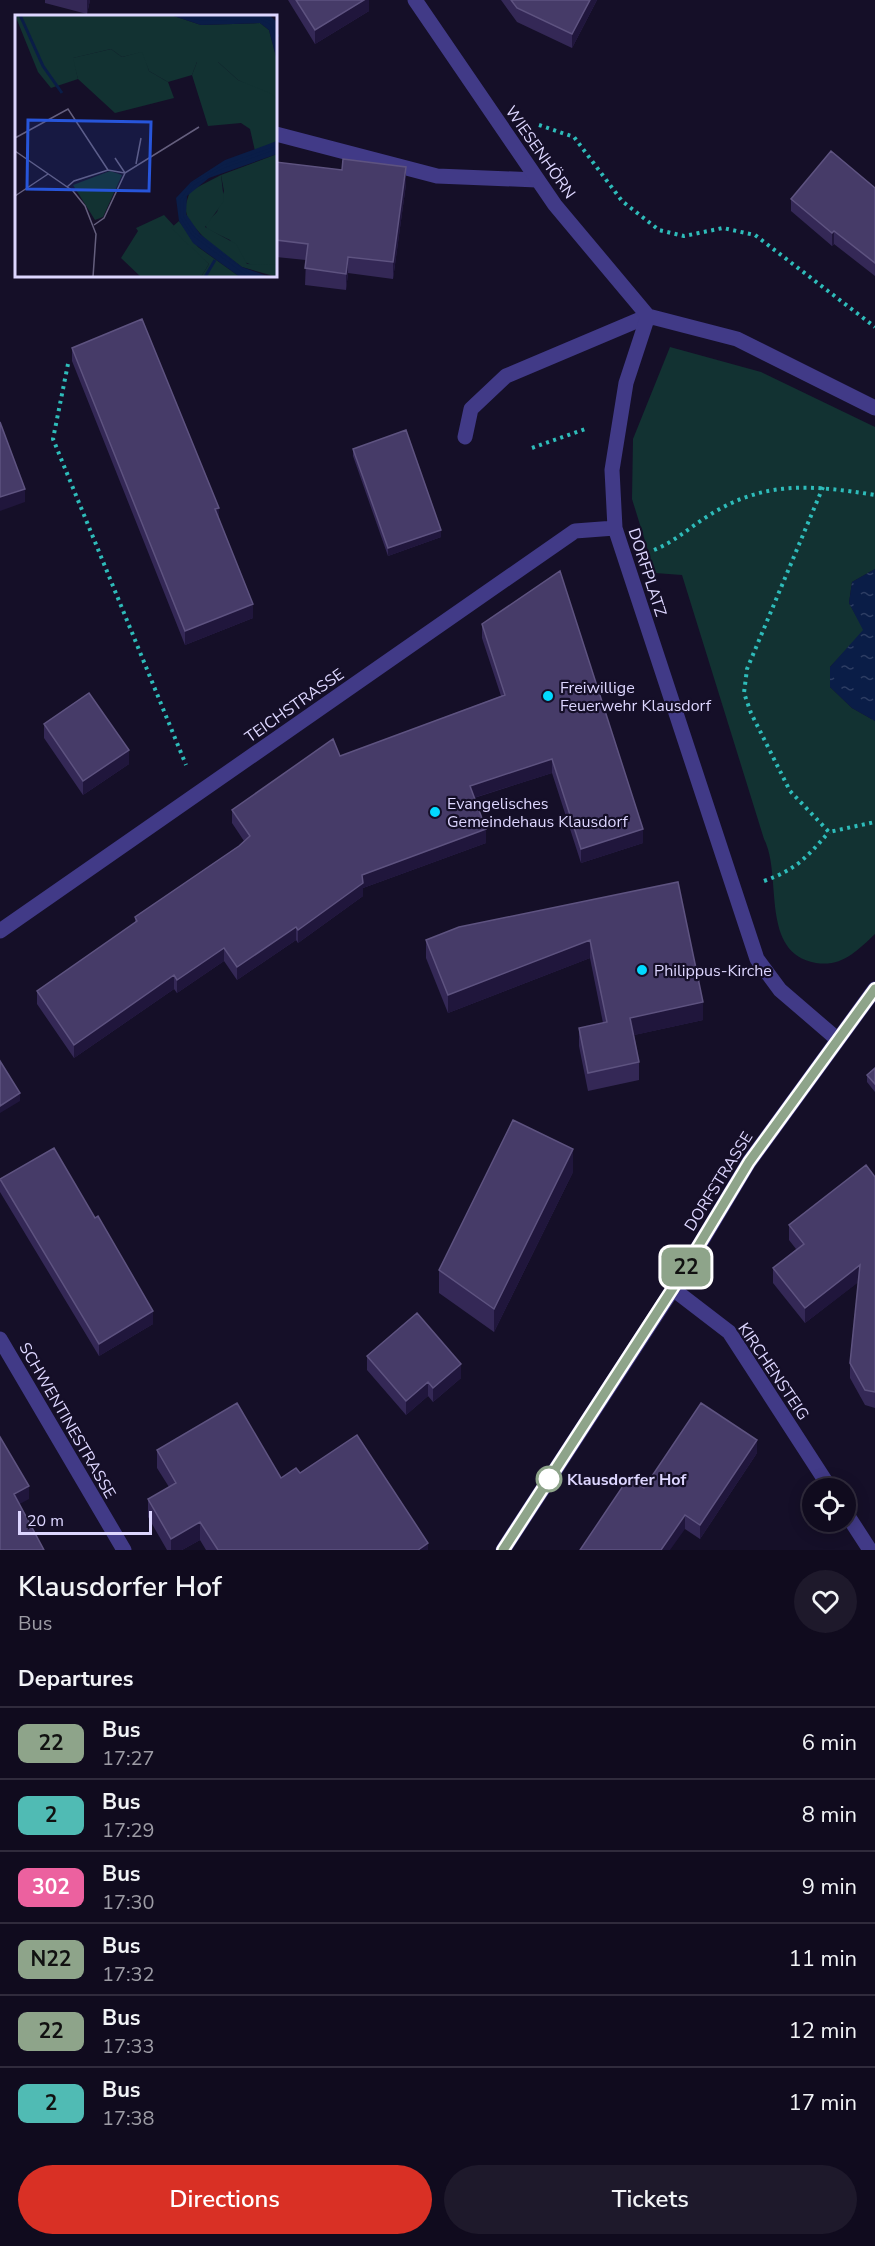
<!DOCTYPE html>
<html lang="en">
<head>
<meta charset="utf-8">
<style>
	:root { --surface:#100b1e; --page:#1e192b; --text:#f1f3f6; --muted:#9c9ba4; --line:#302b3c; --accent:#d93025 }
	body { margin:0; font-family:"Nunito Sans",sans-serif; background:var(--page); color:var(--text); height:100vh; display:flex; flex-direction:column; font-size:22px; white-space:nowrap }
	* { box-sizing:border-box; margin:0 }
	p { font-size:20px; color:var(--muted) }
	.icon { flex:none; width:33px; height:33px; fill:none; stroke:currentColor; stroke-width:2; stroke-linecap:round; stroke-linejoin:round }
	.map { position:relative; height:1550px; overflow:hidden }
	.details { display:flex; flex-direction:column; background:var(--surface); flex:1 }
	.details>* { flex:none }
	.badge { padding:0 12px; border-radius:9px; font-size:21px; line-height:39px }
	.fabs { position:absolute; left:802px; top:1478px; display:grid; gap:12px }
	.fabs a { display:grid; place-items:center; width:54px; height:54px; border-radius:50%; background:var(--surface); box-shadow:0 3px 15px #0003,0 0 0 2px var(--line); font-size:30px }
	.scale { position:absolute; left:18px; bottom:15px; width:134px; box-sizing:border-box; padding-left:6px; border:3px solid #ddd6ff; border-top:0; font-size:16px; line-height:21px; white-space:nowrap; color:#ddd6ff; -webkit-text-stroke:4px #150f28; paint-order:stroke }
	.map>.badge { position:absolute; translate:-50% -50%; box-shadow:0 0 0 3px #fff }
	h2 { padding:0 18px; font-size:22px; line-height:54px }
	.round { display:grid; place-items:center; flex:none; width:63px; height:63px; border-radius:32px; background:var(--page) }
	.overview { display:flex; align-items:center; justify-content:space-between; height:102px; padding:0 18px }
	h1 { font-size:28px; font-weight:600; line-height:45px }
	.button { display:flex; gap:12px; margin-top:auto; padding:12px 18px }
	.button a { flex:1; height:69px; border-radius:36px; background:var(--accent); color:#fff; font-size:24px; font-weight:600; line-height:69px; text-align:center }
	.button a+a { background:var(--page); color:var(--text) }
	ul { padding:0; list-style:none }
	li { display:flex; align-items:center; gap:18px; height:72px; padding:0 18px; border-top:2px solid var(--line) }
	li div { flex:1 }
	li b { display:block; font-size:22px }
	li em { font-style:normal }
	li .badge { min-width:66px; font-weight:700; text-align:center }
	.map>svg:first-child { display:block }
	.park { fill:#123232 }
	.water { fill:url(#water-ripples) }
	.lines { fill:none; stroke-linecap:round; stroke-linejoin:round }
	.path { stroke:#2ebcba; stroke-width:4; stroke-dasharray:3 4.5; stroke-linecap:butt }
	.service { stroke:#413a87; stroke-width:15 }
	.minor { stroke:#413a87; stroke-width:15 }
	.tertiary { stroke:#413a87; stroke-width:15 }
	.wall { fill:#342856 }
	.shaded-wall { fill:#20163c }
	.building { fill:#463b68; stroke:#5e5380; stroke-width:1.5 }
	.line-casing { stroke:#fff; stroke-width:14 }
	.line { stroke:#8ea48a; stroke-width:9 }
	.poi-dot { fill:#02d9ff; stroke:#150f28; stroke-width:2 }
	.stop-dot { fill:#fff; stroke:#8ea48a; stroke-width:3 }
	.labels { text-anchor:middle; stroke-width:4.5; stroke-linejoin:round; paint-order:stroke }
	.street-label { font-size:16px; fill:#ddd6ff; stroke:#150f28 }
	.poi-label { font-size:16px; fill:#ddd6ff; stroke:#150f28; text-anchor:start }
	.stop-label { font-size:16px; font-weight:bold; fill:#ddd6ff; stroke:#150f28; text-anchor:start }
	.inset-river { fill:none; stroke:#0a1d47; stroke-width:3 }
	.inset-road { fill:none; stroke:#655f7e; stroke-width:1.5 }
	.view { fill:#2755da; fill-opacity:0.15; stroke:#2755da; stroke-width:3 }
	.inset-edge { fill:none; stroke:#ddd6ff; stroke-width:3 }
</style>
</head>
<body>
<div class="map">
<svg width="875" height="1550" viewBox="0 0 875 1550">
	<defs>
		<pattern id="water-ripples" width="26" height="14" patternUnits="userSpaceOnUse" patternTransform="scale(1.5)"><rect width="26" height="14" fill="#0a1d47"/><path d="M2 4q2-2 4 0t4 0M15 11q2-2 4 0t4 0" fill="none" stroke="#2d3d63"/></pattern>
	</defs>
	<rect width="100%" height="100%" fill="#150f28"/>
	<path class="park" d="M670 347 761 372 875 427V569L852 582 849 603 864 630 830 667V687L852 708 875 721V934C857 951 842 967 816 963 759 953 783 876 764 839L682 575 655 573 632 499 633 439Z"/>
	<path class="water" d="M875 569V721L852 708 830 687V667L863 630 849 603 852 582Z"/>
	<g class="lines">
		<path class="path" d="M539 125 574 137 622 201 659 230 684 236 723 228 755 235 875 327
			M68 364 53 439 186 765
			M532 448 588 428
			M823 487 747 669 744 693 751 713 790 791 829 832 875 822
			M654 550C674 542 689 528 708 516 764 480 812 485 875 495
			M764 881C797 869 806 858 829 832"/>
		<path class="service" d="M276 134 437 176 537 180
			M465 437 471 409 506 376 648 316"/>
		<path class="minor" d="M415 0 555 205 648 316
			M0 931 575 531 615 528
			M837 1039 780 990 757 959 615 528 612 470 626 383 648 316 737 339 875 408
			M673 1289 729 1332 830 1488
			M0 1339 124 1550
			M846 1513 870 1550"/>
		<path class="tertiary" d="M503 1550 673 1289 749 1162 875 989"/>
	</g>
	<path class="wall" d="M45 0H90L87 14 45 3Z
		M288 0H369V11L315 44Z
		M501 0H597L572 48 517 22Z
		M276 162 406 184 393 279 348 273 346 290 305 285 306 260 276 257Z
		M875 188V276L834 244 832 246 791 211V199Z
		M72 348 219 518 253 618 185 645 72 361Z
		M353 449 441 537 388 556 353 456Z
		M482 624 643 843 581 863 552 773 474 798 486 843 363 888V896L298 943 296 940 237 980 224 961 177 993 174 989 74 1058 37 1004V991L135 923V917L239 846 244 841 232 823V810L340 756 501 696 482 638Z
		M44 724 129 764 83 795 44 738Z
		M678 882 703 1020 634 1035 639 1062V1080L588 1091 579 1046V1028L603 1023 590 958 448 1013 426 958V940Z
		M875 1068V1092L867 1082V1075Z
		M573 1172 494 1332 439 1293V1270Z
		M875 1177V1408L865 1405 850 1378V1363L858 1282 805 1323 773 1283V1268L796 1249 789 1240V1225Z
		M0 1179 153 1324 99 1356 0 1192Z
		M367 1356 461 1378 433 1402 428 1396 406 1415 367 1370Z
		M157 1450 281 1478 300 1473 428 1550H206L200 1540 182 1550H167L148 1517V1499L169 1487 157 1468Z
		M757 1453 700 1539 685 1529 644 1488Z"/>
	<path class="shaded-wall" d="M87 0H90L87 14Z
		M364 0H369V11L315 44V30Z
		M590 0H597L572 48V34Z
		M406 167V184L393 279V262Z
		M834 231V244L832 246V233Z
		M348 257V273L346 290V274Z
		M25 489V502L0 511V497Z
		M219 508V521L215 509Z
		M441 530V537L388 556V548Z
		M253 604V618L185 645V631Z
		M129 750V764L83 795V781Z
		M552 759V773L470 799V786Z
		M486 829V843L363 888V896L298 943V930L362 875Z
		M643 829V843L581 863V849Z
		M296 927V940L237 980V967Z
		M590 940V958L448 1013V995Z
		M224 948V961L177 993V980Z
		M174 975V989L74 1058V1045Z
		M703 1002V1020L630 1036V1018Z
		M20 1093V1101L0 1113V1106Z
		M573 1149V1172L494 1332V1309Z
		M860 1265V1281L805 1323V1308Z
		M153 1311V1324L99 1356V1344Z
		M461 1364V1378L433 1402V1388Z
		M428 1382V1396L406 1415V1401Z
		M757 1440V1453L700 1539V1525Z
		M29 1486V1499L14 1507V1494Z
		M685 1515V1529L670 1550H661Z
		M200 1522V1540L182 1550H171V1539Z
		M428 1543V1550H418Z"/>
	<path class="building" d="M296 0H364L315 30Z
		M511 0H590L572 34 517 8Z
		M831 151 875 188V263L834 231 832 233 791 199Z
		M343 159 406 167 393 262 348 257 346 274 305 268 308 244 276 240V162L342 170Z
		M142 319 219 508 215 509 253 604 185 631 72 348Z
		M0 422 25 489 0 497Z
		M406 430 441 530 388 548 353 449Z
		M560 571 643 829 581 849 552 759 470 786 486 829 362 875 363 883 298 930 296 927 237 967 224 948 177 980 174 975 74 1045 37 991 137 921 135 917 239 846 250 836 232 810 333 739 340 756 505 695 482 624Z
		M89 693 129 750 83 781 44 724Z
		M678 882 703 1002 630 1018 639 1062 588 1073 579 1028 607 1022 590 940 448 995 426 940 459 927Z
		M0 1061 20 1093 0 1106Z
		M875 1068V1084L867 1075Z
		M513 1120 573 1149 494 1309 439 1270Z
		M54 1148 95 1218 98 1216 153 1311 99 1344 0 1179Z
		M866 1165 875 1177V1392L865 1390 850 1363 860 1265 805 1308 773 1268 804 1244 789 1225Z
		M417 1313 461 1364 433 1388 428 1382 406 1401 367 1356Z
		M237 1403 281 1478 296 1468 300 1473 357 1435 428 1543 418 1550H218L200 1522 171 1539 148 1499 176 1483 157 1450Z
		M701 1403 757 1440 700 1525 685 1515 661 1550H580L629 1477 644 1488Z
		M0 1437 29 1486 14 1494 44 1550H0Z"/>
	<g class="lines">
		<g class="line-casing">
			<path id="line" d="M503 1550 673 1288 749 1162 875 989"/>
		</g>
		<use href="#line" class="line"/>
	</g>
	<g class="poi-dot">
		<circle cx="548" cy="696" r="6"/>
		<circle cx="435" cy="812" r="6"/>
		<circle cx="642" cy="970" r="6"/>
	</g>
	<circle class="stop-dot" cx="549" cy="1479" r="12"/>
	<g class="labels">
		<g class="street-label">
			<text transform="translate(541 152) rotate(55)" y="6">WIESENHÖRN</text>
			<text transform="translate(648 572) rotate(72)" y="6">DORFPLATZ</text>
			<text transform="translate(294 705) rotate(-35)" y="6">TEICHSTRASSE</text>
			<text transform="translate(718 1181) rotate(-58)" y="6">DORFSTRASSE</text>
			<text transform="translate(774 1371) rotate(56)" y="6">KIRCHENSTEIG</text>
			<text transform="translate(68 1420) rotate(60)" y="6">SCHWENTINESTRASSE</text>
		</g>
		<g class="poi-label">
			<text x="560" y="693">Freiwillige<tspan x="560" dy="18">Feuerwehr Klausdorf</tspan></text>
			<text x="447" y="809">Evangelisches<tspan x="447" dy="18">Gemeindehaus Klausdorf</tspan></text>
			<text x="654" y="976">Philippus-Kirche</text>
		</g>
		<g class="stop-label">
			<text x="567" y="1485">Klausdorfer Hof</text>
		</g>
	</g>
	<g transform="translate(15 15)">
		<rect width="262" height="262" fill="#150f28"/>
		<path d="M96 34 107 42 128 36 134 56 153 67 159 83 100 98 63 64 57 43ZM149 200 194 249 186 262H126L106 243 123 216 121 213Z" fill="#123232"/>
		<path d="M0 0H156L186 10 245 8 254 15 262 45V85L223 65 203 47H182L177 60 153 67 134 56 127 37 107 42 96 34 58 43 63 64 36 73 23 57ZM262 139V250L240 251 229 247 215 225 192 214 190 209 202 197 209 176 206 160ZM164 206 183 232 225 262H186L194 249 156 213Z" fill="#123232"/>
		<path d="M182 47H203L223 65 257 79 262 85V126L240 136 235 114 226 108 193 111 177 60ZM206 160 209 186 190 212 221 229 232 249 262 250V262L227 252 193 227 173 205 170 192 175 176Z" fill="#123232"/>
		<path d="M95 156 107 160 88 202 80 205 58 170Z" fill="#123232"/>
		<path d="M156 0H254L262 7V45L254 15 245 8 186 10ZM262 126V139L194 163 172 181 171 199 185 219 227 252 255 262H225L178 228 164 206 161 183 176 167 210 145Z" fill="#0a1d47"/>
		<path class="inset-river" d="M5 0 28 51 47 78M169 0 186 4 246 3 256 8 263 22M190 262 200 245M236 262 178 219 167 202V185L178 169 207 152 263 132"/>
		<path class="inset-road" d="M0 123 53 94 93 155M0 136 58 176 70 191 81 219 78 262M100 143 110 158 184 112M121 149 126 123M52 172 59 166 93 155 110 158 89 203 79 210M0 181 33 159"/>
		<path class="view" d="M13 105 136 107 134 176 12 174Z"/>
		<rect width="262" height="262" class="inset-edge"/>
	</g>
</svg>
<div class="fabs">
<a><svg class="icon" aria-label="locate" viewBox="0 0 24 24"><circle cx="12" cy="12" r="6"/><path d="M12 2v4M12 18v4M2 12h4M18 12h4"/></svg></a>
</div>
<div class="scale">20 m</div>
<b class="badge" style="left:686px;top:1267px;background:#8ea48a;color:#111">22</b>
</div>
<section class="details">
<div class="overview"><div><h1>Klausdorfer Hof</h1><p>Bus</p></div><a class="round"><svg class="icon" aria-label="heart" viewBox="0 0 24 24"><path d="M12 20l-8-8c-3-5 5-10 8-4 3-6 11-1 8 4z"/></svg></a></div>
<h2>Departures</h2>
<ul>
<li><span class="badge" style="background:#8ea48a;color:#111">22</span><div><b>Bus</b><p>17:27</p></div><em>6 min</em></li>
<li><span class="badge" style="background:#50bbb4;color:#111">2</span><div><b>Bus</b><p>17:29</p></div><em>8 min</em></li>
<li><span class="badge" style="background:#ec619f;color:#fff">302</span><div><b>Bus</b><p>17:30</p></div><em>9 min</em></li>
<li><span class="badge" style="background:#8ea48a;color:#111">N22</span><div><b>Bus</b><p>17:32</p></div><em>11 min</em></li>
<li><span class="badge" style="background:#8ea48a;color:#111">22</span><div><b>Bus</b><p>17:33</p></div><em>12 min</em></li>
<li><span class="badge" style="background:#50bbb4;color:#111">2</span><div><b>Bus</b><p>17:38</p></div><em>17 min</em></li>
</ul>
<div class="button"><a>Directions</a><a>Tickets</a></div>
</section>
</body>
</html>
